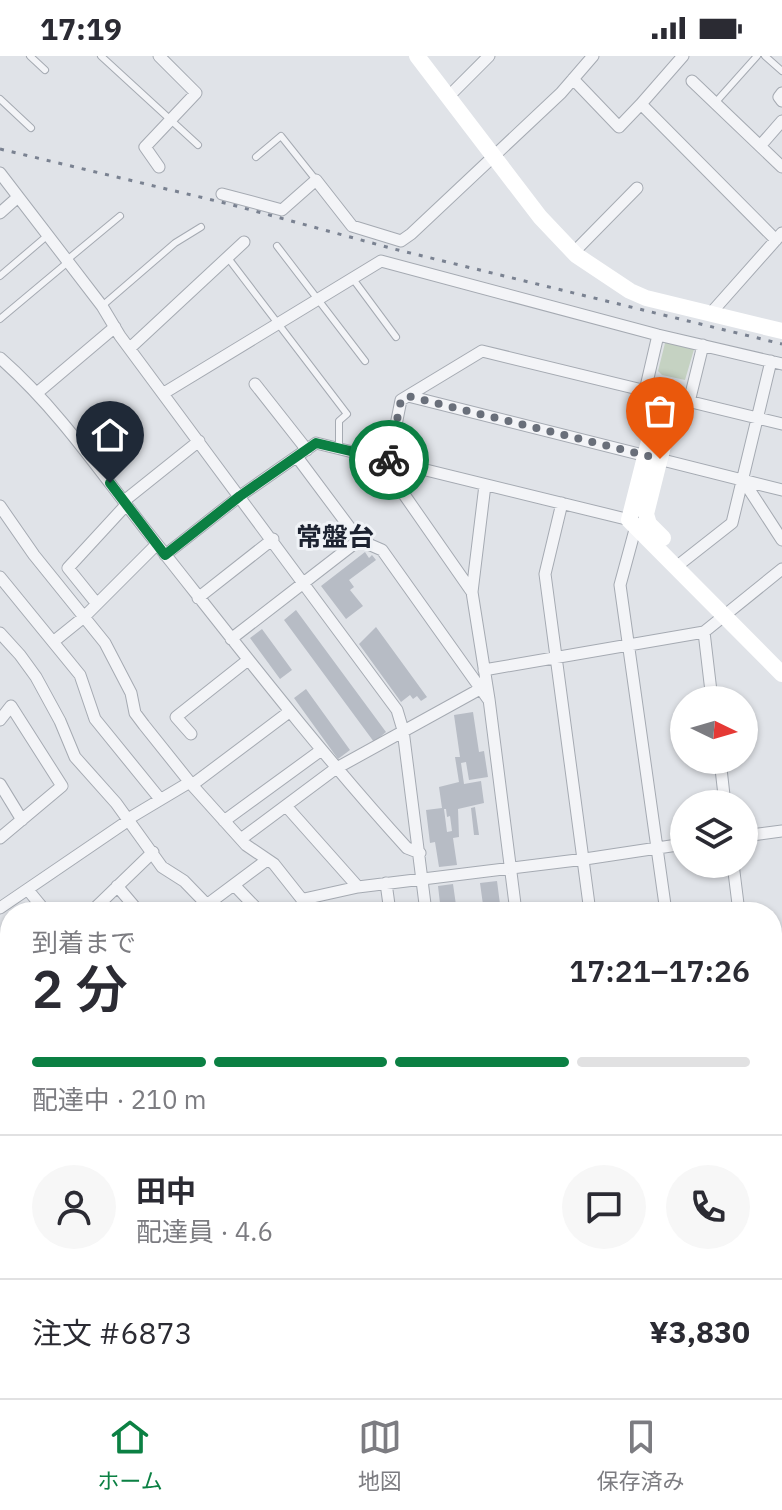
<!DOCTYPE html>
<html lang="ja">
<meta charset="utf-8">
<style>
:root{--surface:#fff;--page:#f7f7f7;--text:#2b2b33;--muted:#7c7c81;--line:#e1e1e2;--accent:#0b8043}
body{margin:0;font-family:"IBM Plex Sans","Noto Sans JP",sans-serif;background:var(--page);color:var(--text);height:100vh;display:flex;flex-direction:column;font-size:30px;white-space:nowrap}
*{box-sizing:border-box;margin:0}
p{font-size:26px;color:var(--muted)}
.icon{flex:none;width:44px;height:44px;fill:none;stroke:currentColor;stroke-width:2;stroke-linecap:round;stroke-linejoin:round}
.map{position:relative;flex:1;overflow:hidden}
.side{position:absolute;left:0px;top:846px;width:782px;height:496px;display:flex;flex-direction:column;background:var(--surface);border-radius:32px 32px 0 0;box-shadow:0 2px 6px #0004}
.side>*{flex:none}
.needle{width:52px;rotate:95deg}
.buttons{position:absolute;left:670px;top:630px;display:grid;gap:16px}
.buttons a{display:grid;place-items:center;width:88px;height:88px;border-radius:50%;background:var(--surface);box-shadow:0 2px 6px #0004;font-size:40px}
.pin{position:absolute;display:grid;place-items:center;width:68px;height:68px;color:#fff;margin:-82px -34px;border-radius:50% 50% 50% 0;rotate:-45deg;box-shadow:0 0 8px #0007}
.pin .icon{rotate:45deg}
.courier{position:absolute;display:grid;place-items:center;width:80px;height:80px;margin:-40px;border:6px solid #0b8043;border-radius:50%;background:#fff;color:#222;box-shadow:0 2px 10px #0007}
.summary em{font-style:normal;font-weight:600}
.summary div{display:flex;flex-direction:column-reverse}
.summary{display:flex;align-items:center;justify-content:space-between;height:136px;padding:0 32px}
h1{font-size:52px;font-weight:600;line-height:60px}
.bar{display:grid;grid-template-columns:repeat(4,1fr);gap:12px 8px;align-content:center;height:96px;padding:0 32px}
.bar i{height:10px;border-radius:6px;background:var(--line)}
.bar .current{background:var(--accent)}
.bar p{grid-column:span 4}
.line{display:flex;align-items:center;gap:20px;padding:0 32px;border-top:2px solid var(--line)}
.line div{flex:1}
.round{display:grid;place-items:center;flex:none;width:84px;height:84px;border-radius:42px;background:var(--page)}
.status{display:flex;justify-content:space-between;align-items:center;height:56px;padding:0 40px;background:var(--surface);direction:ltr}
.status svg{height:22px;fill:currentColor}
.tab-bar{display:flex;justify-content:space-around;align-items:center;height:112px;border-top:2px solid var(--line);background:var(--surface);font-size:22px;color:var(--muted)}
.tab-bar a{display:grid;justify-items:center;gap:4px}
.tab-bar .current{color:var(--accent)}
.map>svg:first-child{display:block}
.green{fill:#c5d2c2}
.building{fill:#b7bcc5;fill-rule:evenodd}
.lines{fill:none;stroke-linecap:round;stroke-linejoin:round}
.lane-casing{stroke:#a5aab2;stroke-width:8}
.street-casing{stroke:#a5aab2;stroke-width:13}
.lane{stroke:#f3f4f7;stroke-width:6}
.street{stroke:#f3f4f7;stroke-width:11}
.secondary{stroke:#fff;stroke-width:16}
.rail{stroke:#7a8291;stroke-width:3;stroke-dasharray:4 8;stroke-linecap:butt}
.done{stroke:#696f7a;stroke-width:8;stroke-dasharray:0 14.4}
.route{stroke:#0b8043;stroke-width:10}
.labels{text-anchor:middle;stroke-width:6;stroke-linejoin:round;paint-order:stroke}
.neighbourhood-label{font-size:26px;font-weight:bold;fill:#1c2230;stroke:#eff2f6}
</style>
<div class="status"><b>17:19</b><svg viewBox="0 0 49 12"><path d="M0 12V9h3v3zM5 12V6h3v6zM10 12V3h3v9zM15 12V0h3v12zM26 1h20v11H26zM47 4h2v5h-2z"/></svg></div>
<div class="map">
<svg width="782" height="1342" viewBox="0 0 782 1342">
<rect width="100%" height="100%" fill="#e0e3e8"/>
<path class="green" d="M666 283 695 290 685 324 662 319 658 315Z
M772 1325 782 1328V1342H179L182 1332H772Z"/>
<path class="building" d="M365 496 369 502 372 499 376 504 349 524 354 531 350 534 363 550 346 563 321 530Z
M296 554 386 676 374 686 284 564Z
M376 571 427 641 421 645 417 640 413 643 410 639 401 646 359 588Z
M262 573 292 614 280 623 250 582Z
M306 633 350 694 338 703 294 642Z
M473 656 479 696 484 695 488 721 469 724 466 706 461 707 464 728 481 725 484 747 458 753 459 781 453 782 457 809 439 811 435 786 430 787 426 754 442 752 439 731 459 726 455 701H460L454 659ZM444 753H446L447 761 450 760 452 775 447 776Z
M475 751 479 779H474L471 752Z
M497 825 501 856H484L480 827Z
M453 828 457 856H441L438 830Z"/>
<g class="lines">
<defs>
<path id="lane" d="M30 0 45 14
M101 0 198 89
M765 0 782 15
M0 43 31 72
M715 47 757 0
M256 101 281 80 316 124
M277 190 365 305
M228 202 347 358 339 365V393
M67 204 120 160
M0 220 48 179
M353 223 396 281
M102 250 175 187 201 171
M0 263 68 206"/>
<path id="street" d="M159 0 196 37 145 91 159 111
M683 0 641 48 776 184
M573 23 619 71 641 48
M692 25 782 111
M782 37 779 41 782 45
M448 41 489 0
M760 90 782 65
M0 117 102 250 120 280 397 654 403 674 426 856
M222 138 282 154 316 124 352 170 401 185 411 178 561 37 593 0
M0 157 18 141
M573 197 637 132
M711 257 782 177
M130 292 244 186
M0 302C57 352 99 414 145 473 231 581 314 690 407 792L420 797
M255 328 307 394
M645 335 658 279
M37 337 115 271
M164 337 381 205 658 279 782 308
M408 340 782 434
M689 346 703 289
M297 401 359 484 382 494 488 643
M743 424 782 484
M485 429 472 536 489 643 516 856
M124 445 199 385
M562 447 545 518 590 856
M0 450 34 499 105 587 131 637 135 657 144 669 192 729 246 789 274 808 312 856
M636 470 620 529 666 856
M165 499 240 440 316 387 634 465
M676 511 732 467 771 305
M0 521 80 619 95 663 160 743
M472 536 387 414 401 344 482 295 782 368
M198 542 273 483
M97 548 68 512 126 449
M704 576 712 644
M0 577 20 599 36 621 60 665 75 701 116 747 162 811 184 825 214 856
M231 583 359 484
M53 586 84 561 157 488
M484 614 704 576 782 513
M0 664 11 650 62 730 0 782
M191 678 176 661 248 604
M720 704 725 748
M0 728 22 764
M192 729 289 656
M286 750 358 831
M128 763 190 726
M224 765 320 695
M744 780 782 775
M241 783 335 713 480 633
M733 808 739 856
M386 827 390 856
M234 829 260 856
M117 830 139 856
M28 834 46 856
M304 843 358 831 585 803 684 788
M208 848 267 804
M0 852 129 764
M91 856 153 796
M0 884 10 904
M772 919 782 908
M0 963 10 951
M772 1003 782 1012
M0 1114 10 1119
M772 1121 782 1142
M772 1161 782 1156
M0 1166 10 1172
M0 1223 10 1229
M5 1342 10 1327
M37 1342 40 1332
M124 1342 129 1332"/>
</defs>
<use href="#lane" class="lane-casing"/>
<use href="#street" class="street-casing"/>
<use href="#lane" class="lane"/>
<use href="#street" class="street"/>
<path class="secondary" d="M417 0 540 161 576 199 630 235 646 242 782 275
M661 338 629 464 782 618
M663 482 649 468 646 458 675 342
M772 1304 782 1310"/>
<path class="rail" d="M0 93 229 148 394 193 782 288"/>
</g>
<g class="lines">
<path class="done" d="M389 404 401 344 408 340 660 403"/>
<path class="route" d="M110 427 165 499 240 440 316 387 389 404"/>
</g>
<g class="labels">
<g class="neighbourhood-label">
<text x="335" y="490">常盤台</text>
</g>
</g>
</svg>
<div class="buttons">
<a><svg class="needle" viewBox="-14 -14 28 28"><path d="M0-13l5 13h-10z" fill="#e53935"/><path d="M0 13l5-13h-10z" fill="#7c7c81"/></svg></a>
<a><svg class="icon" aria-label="layers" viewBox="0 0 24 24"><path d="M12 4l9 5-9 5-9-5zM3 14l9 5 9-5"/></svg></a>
</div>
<div class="pin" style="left:660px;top:403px;background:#ea580c"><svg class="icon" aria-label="bag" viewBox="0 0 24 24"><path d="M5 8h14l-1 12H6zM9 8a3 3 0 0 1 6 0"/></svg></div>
<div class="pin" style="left:110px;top:427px;background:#1f2937"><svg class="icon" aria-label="home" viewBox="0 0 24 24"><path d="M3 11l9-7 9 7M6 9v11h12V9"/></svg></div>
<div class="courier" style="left:389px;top:404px"><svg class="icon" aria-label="bike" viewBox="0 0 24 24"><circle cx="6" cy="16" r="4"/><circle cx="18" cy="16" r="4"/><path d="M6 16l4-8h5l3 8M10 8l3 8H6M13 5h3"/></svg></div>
<section class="side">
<div class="summary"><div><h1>2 分</h1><p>到着まで</p></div><em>17:21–17:26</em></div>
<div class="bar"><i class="current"></i><i class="current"></i><i class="current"></i><i></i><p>配達中 · 210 m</p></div>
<div class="line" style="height:144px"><a class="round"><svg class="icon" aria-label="person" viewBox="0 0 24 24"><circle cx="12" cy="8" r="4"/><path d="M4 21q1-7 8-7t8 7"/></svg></a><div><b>田中</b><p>配達員 · 4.6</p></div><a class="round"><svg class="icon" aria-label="chat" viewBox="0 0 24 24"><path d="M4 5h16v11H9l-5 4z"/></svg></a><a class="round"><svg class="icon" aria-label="phone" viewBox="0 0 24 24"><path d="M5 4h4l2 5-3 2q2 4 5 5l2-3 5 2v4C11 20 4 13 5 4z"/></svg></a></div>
<div class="line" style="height:104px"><div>注文 #6873</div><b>¥3,830</b></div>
</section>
</div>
<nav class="tab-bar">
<a class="current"><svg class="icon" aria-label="home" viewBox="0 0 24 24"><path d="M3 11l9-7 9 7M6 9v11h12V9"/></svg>ホーム</a>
<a><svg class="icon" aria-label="map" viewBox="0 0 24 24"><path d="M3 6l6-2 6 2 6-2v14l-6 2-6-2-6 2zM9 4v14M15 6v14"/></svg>地図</a>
<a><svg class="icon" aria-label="saved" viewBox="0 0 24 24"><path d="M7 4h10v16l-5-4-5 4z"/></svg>保存済み</a>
</nav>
